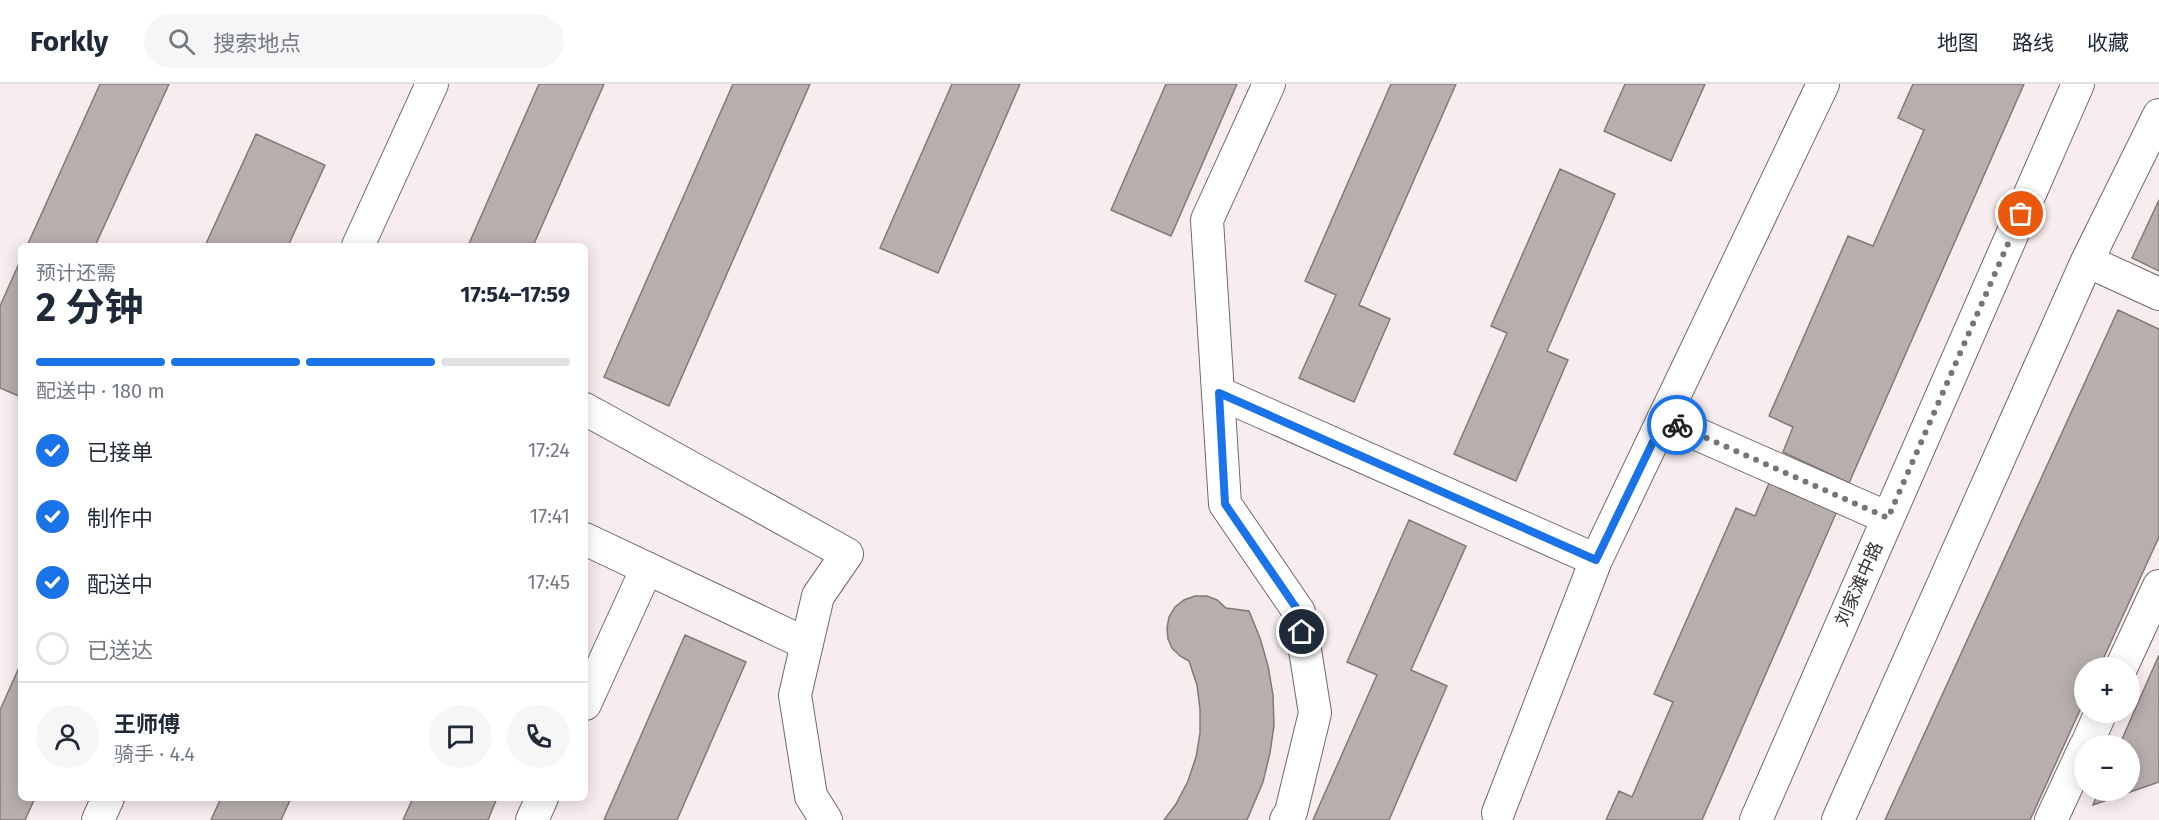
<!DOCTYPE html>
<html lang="zh">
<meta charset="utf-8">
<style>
:root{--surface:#fff;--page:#f6f6f7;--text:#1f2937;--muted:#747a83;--line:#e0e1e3;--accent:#1a73e8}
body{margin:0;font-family:"Fira Sans","Noto Sans SC",sans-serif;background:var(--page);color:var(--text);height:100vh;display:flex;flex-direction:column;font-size:22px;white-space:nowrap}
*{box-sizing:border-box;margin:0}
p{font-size:20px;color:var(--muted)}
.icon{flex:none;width:33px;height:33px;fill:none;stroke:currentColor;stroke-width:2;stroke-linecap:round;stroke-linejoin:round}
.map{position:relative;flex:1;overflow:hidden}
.sheet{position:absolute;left:18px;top:159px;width:570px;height:558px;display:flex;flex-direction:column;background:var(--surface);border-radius:9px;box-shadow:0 3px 15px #0003}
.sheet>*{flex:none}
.controls{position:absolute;left:2074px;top:573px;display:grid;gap:12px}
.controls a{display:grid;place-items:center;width:66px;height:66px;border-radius:50%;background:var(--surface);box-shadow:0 3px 15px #0003;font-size:30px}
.pin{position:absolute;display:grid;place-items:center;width:51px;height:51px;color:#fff;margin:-26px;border:3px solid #fff;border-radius:50%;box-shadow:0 2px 6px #0007}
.courier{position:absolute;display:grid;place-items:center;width:60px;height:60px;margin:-30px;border:4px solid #1a73e8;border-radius:50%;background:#fff;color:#222;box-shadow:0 2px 8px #0007}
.headline em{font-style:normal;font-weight:700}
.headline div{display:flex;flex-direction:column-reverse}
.headline{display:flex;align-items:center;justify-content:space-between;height:102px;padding:0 18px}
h1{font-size:39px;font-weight:700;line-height:45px}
.bar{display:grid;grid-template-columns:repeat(4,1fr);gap:9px 6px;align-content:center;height:72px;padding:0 18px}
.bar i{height:8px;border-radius:4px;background:var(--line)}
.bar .active{background:var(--accent)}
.bar p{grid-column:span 4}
.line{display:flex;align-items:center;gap:15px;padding:0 18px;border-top:2px solid var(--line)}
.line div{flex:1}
.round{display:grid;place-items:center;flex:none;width:63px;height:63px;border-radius:32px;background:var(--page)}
ol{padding:0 18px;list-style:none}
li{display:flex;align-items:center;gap:18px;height:66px}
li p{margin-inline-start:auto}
li .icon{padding:6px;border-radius:50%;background:var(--accent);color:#fff;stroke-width:4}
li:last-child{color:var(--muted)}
li i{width:33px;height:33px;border:3px solid var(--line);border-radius:50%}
header{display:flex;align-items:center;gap:36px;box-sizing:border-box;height:84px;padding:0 30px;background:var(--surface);border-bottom:2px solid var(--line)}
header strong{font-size:28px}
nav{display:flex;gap:33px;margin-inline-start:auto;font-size:21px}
.search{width:420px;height:54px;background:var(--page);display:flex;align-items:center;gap:15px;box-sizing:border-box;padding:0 21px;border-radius:33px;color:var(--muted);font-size:22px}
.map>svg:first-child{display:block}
.building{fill:#b8aeae;stroke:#827979;stroke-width:1.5}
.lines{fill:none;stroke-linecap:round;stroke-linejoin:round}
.minor-casing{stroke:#736969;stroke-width:34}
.minor{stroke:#fff;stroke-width:32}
.done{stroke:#7b7474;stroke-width:6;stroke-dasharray:0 10.8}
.route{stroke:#1a73e8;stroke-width:8}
.labels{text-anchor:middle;stroke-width:5;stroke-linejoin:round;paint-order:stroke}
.street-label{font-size:18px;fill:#373333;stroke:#fefefe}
</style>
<header>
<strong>Forkly</strong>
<div class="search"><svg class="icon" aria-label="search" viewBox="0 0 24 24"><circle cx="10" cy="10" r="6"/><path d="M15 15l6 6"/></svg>搜索地点</div>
<nav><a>地图</a><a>路线</a><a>收藏</a></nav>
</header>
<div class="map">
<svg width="2159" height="736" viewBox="0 0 2159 736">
<rect width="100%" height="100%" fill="#f8edee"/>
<path class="building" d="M100 0H169L95 162H27Z
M539 0H604L533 162H468Z
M733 0H810L669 322 604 293Z
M952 0H1020L938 189 880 164Z
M1166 0H1237L1171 152 1111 126Z
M1391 0H1456L1359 221 1390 235 1354 318 1299 294 1336 211 1305 197Z
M1625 0H1705L1671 77 1604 47Z
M1913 0H2024L1849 399 1783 368 1793 343 1769 332 1848 152 1873 162 1924 46 1898 34Z
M256 50 325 81 288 162H205Z
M1560 85 1615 110 1547 267 1568 276 1516 397 1454 370 1507 249 1491 242Z
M2159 116V187L2132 174Z
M21 175V313L0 304V222Z
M2118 226 2159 245V453L2099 584H2085V615L2030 736H1885Z
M1770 397 1837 427 1702 736H1606L1619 707 1632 713 1673 618 1654 610 1736 424 1755 432Z
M1409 436 1466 462 1411 586 1447 602 1389 736H1313L1377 591 1347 578Z
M1195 512H1207L1217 516 1226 524 1249 527 1260 554 1268 582 1273 611 1274 641 1270 669 1263 698 1247 736H1164L1176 720 1188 697 1196 673 1200 649V625L1197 601 1189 577 1180 572 1172 564 1168 555 1167 544 1169 533 1175 523 1184 516Z
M685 551 746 578 677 736H604Z
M2159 571V698L2093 721 2099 706H2130V662H2119Z
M21 579V714H35L25 736H0V626Z
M221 714H291L281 736H211Z
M413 714H497L488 736H403Z"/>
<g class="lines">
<defs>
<path id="minor" d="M1269 0 1207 136 1225 420 1299 528 1315 629 1291 728 1286 736
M358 162 432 0
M2087 177 2159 210
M1219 309 1596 476
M585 325 847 470 818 512 795 611 811 712 826 736
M1663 335 1888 434
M585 455 807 560
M2121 584 2159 502
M585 620 647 484
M2086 662 2101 628
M1498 729 1596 476 1823 0
M98 736 108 714
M532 736 542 714
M1756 736 2078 0
M1838 736 2087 177 2159 31
M2051 736 2085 663"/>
</defs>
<use href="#minor" class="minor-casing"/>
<use href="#minor" class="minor"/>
</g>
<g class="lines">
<path class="done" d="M1677 341 1888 434 2021 130"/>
<path class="route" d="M1302 548 1299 528 1225 420 1219 309 1596 476 1664 335 1677 341"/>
</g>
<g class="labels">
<g class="street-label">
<text transform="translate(1859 500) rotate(-66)" y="6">刘家滩中路</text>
</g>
</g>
</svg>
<div class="controls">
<a>+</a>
<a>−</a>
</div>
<div class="pin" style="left:2021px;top:130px;background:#ea580c"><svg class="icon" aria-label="bag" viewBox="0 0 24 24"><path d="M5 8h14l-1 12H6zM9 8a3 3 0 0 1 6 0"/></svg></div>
<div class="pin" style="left:1302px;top:548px;background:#1f2937"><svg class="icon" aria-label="home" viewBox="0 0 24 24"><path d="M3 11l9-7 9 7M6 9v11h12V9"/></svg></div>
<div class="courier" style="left:1677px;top:341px"><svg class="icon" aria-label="bike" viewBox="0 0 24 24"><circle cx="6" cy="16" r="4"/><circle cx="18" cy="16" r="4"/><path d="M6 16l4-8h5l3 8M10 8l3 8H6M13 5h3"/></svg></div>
<section class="sheet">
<div class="headline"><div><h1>2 分钟</h1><p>预计还需</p></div><em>17:54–17:59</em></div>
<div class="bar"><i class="active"></i><i class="active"></i><i class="active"></i><i></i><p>配送中 · 180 m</p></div>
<ol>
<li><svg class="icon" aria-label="check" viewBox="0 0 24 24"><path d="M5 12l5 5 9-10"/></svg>已接单<p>17:24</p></li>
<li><svg class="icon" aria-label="check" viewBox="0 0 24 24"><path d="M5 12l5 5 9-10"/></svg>制作中<p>17:41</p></li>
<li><svg class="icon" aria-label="check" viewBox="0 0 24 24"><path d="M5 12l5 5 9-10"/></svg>配送中<p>17:45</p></li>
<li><i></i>已送达</li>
</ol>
<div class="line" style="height:108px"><a class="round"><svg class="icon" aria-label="person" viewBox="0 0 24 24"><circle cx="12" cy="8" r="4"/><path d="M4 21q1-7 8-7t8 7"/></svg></a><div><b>王师傅</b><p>骑手 · 4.4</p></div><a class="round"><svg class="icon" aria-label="chat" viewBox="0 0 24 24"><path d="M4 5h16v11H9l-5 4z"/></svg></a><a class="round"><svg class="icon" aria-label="phone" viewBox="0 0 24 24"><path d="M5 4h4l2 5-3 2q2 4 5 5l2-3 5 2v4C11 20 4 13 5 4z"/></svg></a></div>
</section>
</div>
